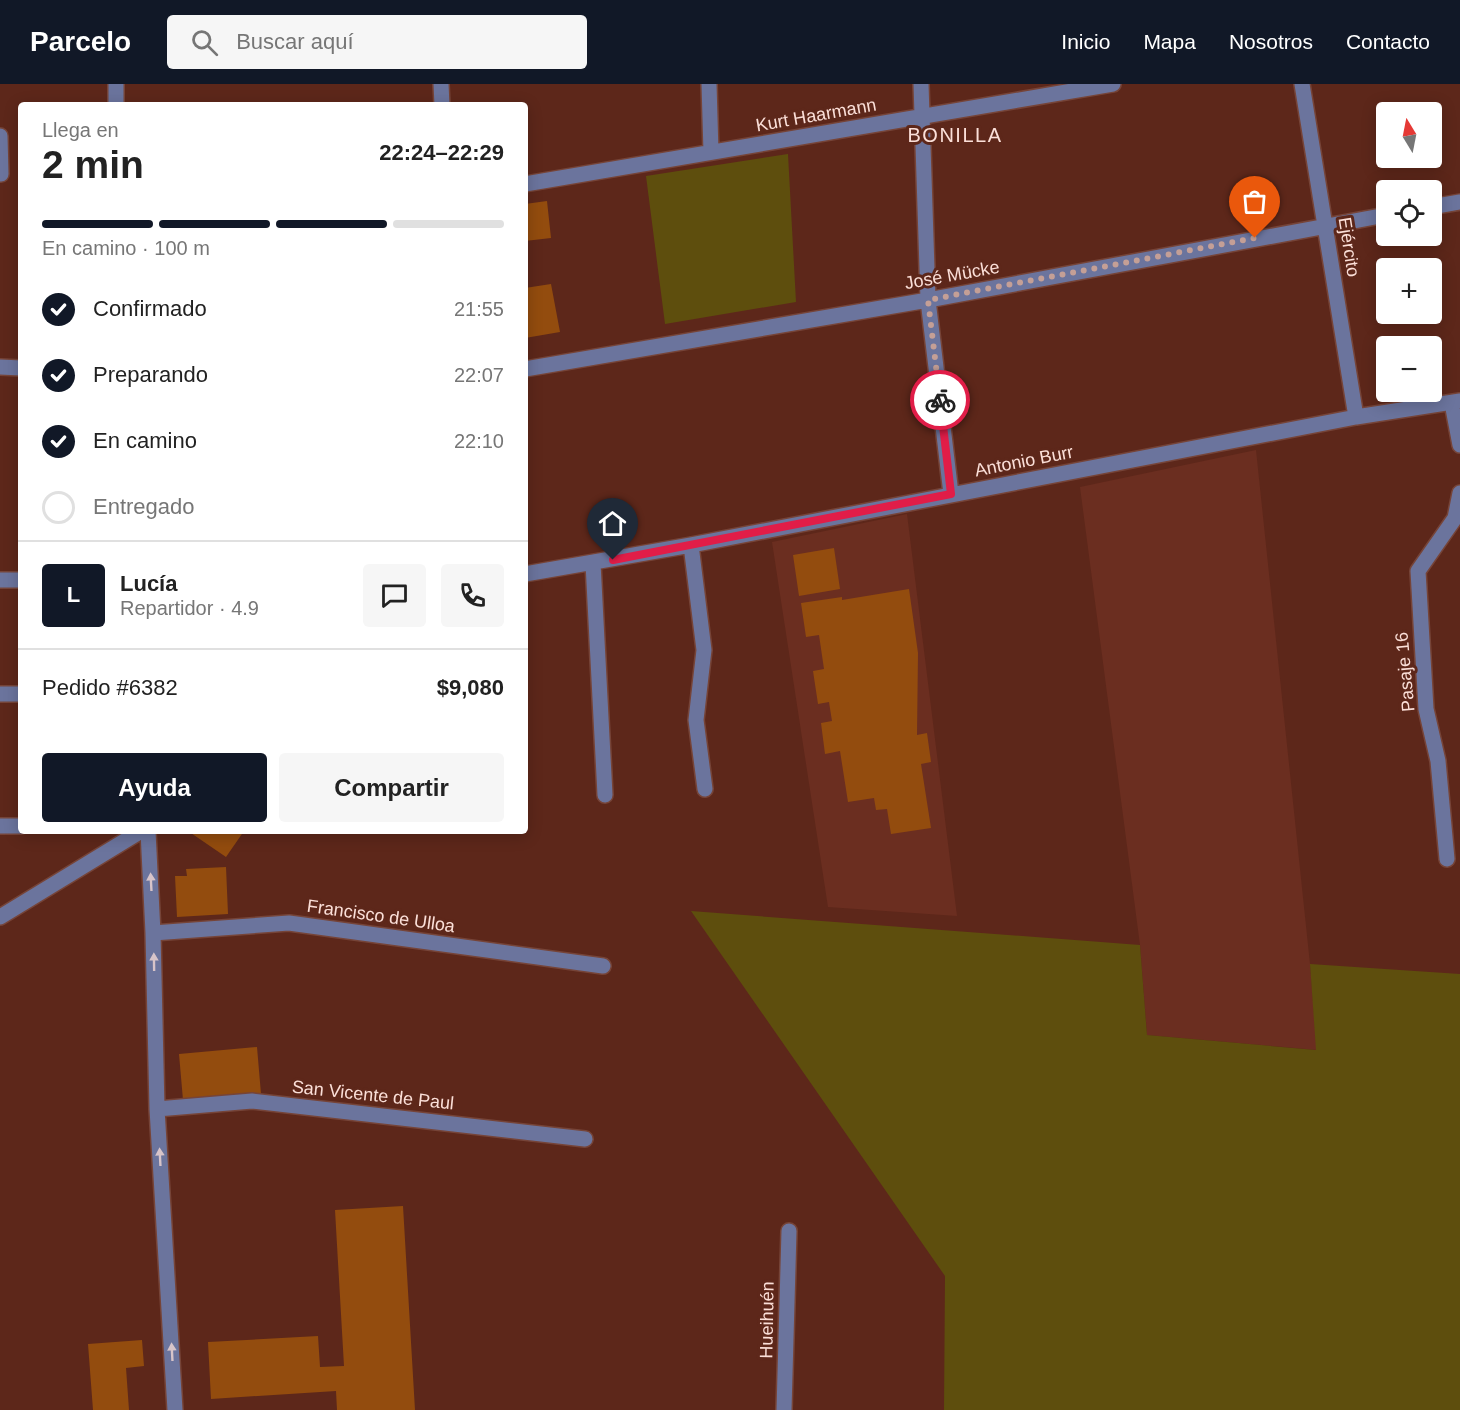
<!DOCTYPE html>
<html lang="es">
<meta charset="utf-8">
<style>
:root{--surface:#fff;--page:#f6f6f6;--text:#222;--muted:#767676;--line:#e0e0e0;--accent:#111827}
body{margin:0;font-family:Helvetica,sans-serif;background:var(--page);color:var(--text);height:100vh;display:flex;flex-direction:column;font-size:22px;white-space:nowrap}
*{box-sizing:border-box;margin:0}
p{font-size:20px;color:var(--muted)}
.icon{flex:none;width:33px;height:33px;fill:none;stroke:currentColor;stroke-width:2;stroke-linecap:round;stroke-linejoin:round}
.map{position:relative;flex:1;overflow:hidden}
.drawer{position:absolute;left:18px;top:18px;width:510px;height:732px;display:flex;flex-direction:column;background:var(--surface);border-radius:6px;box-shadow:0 3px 15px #0003}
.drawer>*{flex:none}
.needle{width:39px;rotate:350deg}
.tools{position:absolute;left:1376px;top:18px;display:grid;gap:12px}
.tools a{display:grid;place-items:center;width:66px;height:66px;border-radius:6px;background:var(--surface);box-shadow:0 3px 15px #0003;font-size:30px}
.pin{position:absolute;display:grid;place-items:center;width:51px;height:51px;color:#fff;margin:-62px -26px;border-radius:50% 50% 50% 0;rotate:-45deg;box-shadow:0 0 6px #0007}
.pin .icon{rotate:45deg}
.courier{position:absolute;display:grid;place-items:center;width:60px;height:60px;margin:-30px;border:4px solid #e11d48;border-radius:50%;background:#fff;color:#222;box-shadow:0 2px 8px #0007}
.headline em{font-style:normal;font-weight:600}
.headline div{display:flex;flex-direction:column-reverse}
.headline{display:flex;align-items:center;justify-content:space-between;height:102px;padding:0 24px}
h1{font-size:39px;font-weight:600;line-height:45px}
.bar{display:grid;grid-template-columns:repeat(4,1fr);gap:9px 6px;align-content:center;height:72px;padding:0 24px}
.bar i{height:8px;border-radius:4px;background:var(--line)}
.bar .active{background:var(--accent)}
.bar p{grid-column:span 4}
.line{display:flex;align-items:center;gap:15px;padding:0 24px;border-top:2px solid var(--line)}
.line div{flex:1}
.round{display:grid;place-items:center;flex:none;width:63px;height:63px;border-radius:6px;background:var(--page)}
ol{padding:0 24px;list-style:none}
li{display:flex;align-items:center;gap:18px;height:66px}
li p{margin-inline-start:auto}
li .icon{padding:6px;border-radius:50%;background:var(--accent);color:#fff;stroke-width:4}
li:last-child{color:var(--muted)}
li i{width:33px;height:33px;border:3px solid var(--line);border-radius:50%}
.cta{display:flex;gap:12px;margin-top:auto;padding:12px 24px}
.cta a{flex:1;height:69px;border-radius:6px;background:var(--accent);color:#fff;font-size:24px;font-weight:600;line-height:69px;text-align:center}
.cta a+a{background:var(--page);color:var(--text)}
header{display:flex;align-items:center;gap:36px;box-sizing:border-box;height:84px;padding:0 30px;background:var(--accent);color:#fff}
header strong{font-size:28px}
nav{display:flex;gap:33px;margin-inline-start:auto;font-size:21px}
.search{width:420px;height:54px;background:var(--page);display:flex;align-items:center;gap:15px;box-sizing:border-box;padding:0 21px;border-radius:6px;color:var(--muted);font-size:22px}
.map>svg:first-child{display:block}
.built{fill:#6b2e20}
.grass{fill:#5e4e0d}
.building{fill:#934c0e}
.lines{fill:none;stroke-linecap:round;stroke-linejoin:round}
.minor-casing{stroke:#764438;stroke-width:18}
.minor{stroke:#6b749d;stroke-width:15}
.oneway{fill:#d7c4c9}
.done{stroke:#c49f96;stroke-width:6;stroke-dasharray:0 10.8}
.route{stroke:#e11d48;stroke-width:8}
.labels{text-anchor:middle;stroke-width:6;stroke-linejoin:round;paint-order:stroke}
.street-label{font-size:18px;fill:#fbdfd8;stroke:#5d271a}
.neighbourhood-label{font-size:20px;letter-spacing:1.5px;fill:#fbdfd8;stroke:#5d271a}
</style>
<header>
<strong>Parcelo</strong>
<div class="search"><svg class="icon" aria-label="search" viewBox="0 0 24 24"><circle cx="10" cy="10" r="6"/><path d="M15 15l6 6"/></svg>Buscar aquí</div>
<nav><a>Inicio</a><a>Mapa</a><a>Nosotros</a><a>Contacto</a></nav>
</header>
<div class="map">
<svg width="1460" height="1326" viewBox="0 0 1460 1326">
<rect width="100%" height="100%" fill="#5d271a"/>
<path class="built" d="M1256 366 1310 880 1317 966 1147 951 1140 861 1080 403Z
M907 430 957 832 828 823 772 458Z"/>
<path class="grass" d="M788 70 796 218 665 240 646 92Z
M691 827 1140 861 1147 951 1316 966 1310 880 1460 890V1326H944L945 1192Z"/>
<path class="building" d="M547 117 551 154 525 157V120Z
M551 200 560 248 525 254V204Z
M834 464 840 505 799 512 793 471Z
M909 505 918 569 917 651 927 649 931 678 921 680 931 744 891 750 887 725 876 726 874 714 848 718 840 667 825 670 821 639 832 637 829 618 818 620 813 587 824 585 819 551 806 553 801 519 842 513V516Z
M188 747H244L226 773Z
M226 783 228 830 177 833 175 792H187L186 785Z
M257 963 261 1010 183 1016 179 970Z
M403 1122 415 1326H337L336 1307 211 1315 208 1258 318 1252 320 1283 344 1282 335 1126Z
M142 1256 144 1282 126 1284 129 1326H93L88 1260Z"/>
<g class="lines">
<defs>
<path id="minor" d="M116 0V21
M441 0 442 21
M709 0 711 68
M921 0 928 216 951 410
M1302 0 1356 333
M0 52 1 90
M525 100 1113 0
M1431 123 1460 118
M0 283 21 284
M525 285 928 216 1386 131
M1452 319 1460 361
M691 461 704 566 696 636 705 705
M593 479 605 711
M525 490 691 461 1356 333 1460 317
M0 496H21
M0 610H21
M0 742H21
M148 747 153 849 157 1025 175 1326
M1447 775 1438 677 1426 625 1418 487 1455 434 1460 409
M0 833 141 747
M153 849 289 839 603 882
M157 1025 252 1017 585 1055
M784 1326 789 1147"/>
</defs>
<use href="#minor" class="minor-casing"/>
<use href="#minor" class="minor"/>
</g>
<defs><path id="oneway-solid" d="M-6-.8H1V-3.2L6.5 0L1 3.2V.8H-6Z" transform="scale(1.5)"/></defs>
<g class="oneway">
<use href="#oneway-solid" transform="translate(151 798) rotate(-93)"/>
<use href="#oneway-solid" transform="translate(154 878) rotate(-91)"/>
<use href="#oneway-solid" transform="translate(160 1073) rotate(-93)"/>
<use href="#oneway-solid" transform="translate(172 1268) rotate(-93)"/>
</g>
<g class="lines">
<path class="done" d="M940 316 928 216 1255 154"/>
<path class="route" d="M613 476 951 410 940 316"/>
</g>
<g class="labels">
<g class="street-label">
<text transform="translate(816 31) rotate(-10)" y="6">Kurt Haarmann</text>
<text transform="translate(1349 163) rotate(81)" y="6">Ejército</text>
<text transform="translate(952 191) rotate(-10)" y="6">José Mücke</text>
<text transform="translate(1024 377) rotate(-11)" y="6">Antonio Burr</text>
<text transform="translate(1405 588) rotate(-95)" y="6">Pasaje 16</text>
<text transform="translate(381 832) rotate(8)" y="6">Francisco de Ulloa</text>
<text transform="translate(373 1011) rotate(6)" y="6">San Vicente de Paul</text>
<text transform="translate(767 1236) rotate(-89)" y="6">Hueihuén</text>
</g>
<g class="neighbourhood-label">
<text x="955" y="58">BONILLA</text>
</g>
</g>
</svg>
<div class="tools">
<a><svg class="needle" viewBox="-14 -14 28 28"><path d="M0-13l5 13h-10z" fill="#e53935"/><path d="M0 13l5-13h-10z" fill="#767676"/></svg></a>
<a><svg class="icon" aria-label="locate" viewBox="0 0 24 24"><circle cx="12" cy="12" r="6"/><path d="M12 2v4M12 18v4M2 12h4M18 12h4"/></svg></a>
<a>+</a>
<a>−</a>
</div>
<div class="pin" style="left:1255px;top:154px;background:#ea580c"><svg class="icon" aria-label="bag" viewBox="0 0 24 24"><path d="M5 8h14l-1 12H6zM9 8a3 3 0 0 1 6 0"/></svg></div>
<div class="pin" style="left:613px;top:476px;background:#1f2937"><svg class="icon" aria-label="home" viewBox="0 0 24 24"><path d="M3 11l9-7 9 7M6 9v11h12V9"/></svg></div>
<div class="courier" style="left:940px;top:316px"><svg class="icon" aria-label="bike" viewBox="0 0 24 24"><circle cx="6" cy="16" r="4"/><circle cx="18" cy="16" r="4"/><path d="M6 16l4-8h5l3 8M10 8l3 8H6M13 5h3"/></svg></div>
<section class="drawer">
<div class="headline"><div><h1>2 min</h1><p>Llega en</p></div><em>22:24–22:29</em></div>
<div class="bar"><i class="active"></i><i class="active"></i><i class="active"></i><i></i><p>En camino · 100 m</p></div>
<ol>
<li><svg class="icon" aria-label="check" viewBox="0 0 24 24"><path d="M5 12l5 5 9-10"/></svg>Confirmado<p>21:55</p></li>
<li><svg class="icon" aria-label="check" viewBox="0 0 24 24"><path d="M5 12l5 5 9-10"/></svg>Preparando<p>22:07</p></li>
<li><svg class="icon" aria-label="check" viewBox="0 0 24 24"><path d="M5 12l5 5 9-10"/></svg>En camino<p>22:10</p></li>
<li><i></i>Entregado</li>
</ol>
<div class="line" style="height:108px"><b class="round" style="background:var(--accent);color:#fff">L</b><div><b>Lucía</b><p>Repartidor · 4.9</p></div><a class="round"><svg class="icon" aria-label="chat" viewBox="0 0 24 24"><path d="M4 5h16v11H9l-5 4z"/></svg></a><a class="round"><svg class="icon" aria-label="phone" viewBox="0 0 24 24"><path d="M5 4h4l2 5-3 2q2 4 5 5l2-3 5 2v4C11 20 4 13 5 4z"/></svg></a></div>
<div class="line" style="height:78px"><div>Pedido #6382</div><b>$9,080</b></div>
<div class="cta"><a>Ayuda</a><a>Compartir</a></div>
</section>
</div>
